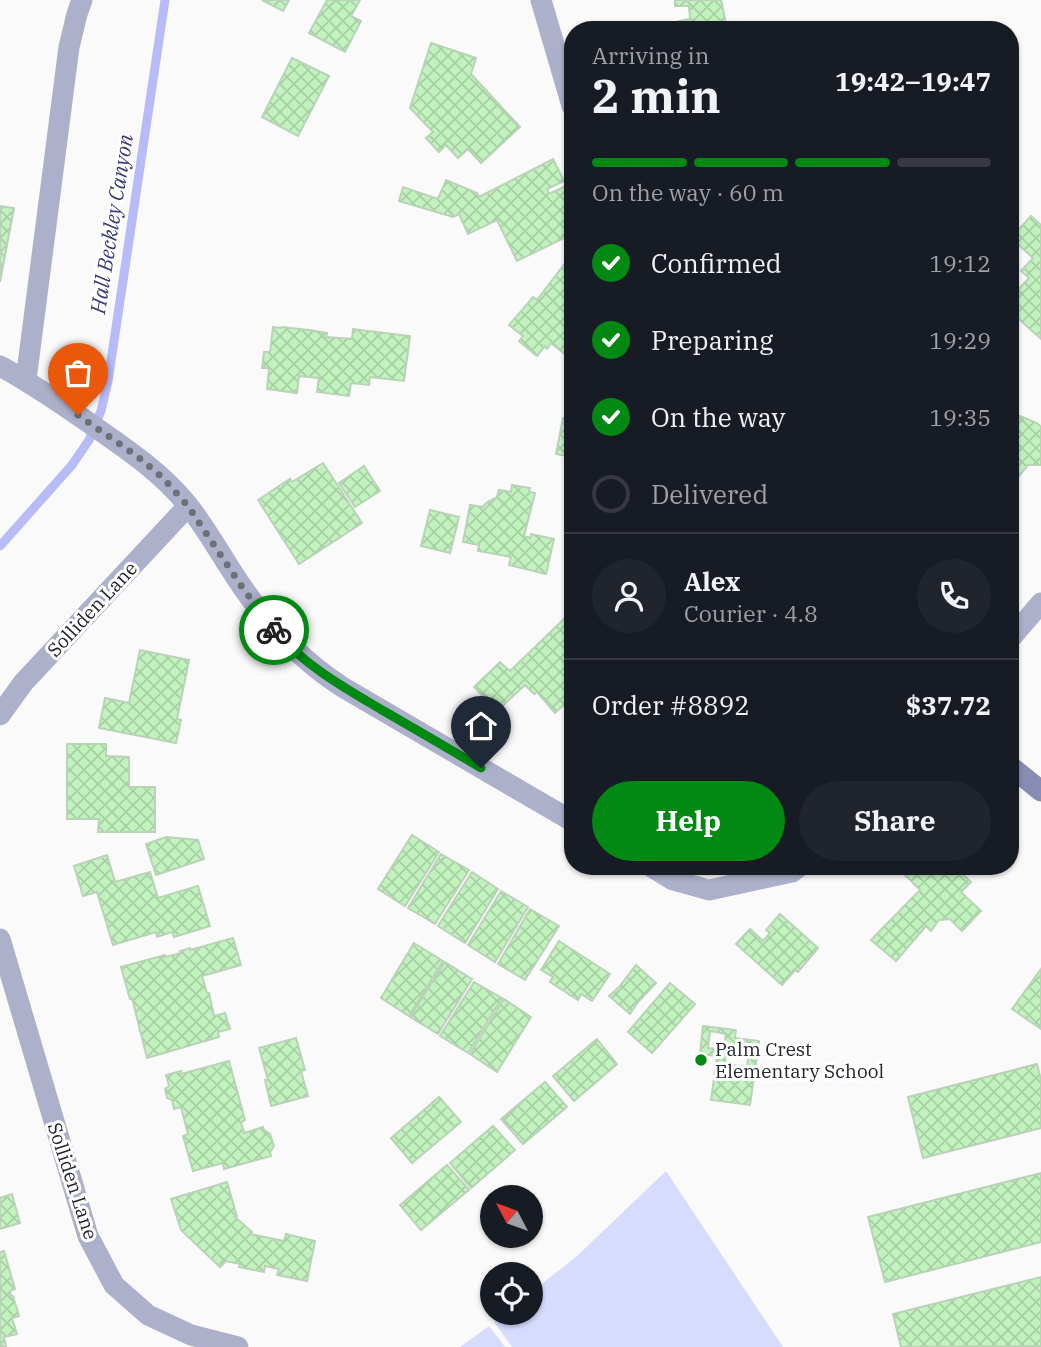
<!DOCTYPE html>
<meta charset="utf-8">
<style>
:root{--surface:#171b24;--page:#20242c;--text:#f1f3f6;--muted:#9ea1a6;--line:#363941;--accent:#028914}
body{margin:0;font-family:"IBM Plex Serif",serif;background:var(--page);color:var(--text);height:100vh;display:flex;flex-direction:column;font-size:26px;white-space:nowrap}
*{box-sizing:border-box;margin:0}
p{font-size:23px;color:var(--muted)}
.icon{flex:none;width:38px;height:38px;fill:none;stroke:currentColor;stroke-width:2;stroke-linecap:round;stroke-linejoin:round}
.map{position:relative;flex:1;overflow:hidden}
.panel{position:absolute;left:564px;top:21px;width:455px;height:854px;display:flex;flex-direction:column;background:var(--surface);border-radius:28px;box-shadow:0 2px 5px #0004}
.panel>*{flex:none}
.needle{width:46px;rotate:311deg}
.tools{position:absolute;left:480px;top:1185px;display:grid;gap:14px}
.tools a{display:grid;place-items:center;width:63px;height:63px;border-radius:50%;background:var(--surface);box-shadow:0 2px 5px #0004;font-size:35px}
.pin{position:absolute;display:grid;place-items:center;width:60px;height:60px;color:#fff;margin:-72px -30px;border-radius:50% 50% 50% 0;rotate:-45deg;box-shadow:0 0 7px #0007}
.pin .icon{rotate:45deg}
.courier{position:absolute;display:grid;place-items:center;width:70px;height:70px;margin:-35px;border:5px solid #028914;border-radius:50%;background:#fff;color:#222;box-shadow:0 2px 9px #0007}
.headline em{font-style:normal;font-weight:700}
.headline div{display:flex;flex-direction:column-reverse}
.headline{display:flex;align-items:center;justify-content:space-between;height:119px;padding:0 28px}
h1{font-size:46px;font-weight:700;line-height:52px}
.bar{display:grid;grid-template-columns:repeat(4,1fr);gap:10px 7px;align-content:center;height:84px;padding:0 28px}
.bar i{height:9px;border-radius:5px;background:var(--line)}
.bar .selected{background:var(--accent)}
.bar p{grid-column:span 4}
.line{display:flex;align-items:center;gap:18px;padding:0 28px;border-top:2px solid var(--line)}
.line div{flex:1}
.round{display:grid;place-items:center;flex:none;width:74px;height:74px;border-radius:37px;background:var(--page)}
ol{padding:0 28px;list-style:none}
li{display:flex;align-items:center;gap:21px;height:77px}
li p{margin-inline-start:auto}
li .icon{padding:7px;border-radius:50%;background:var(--accent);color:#fff;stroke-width:4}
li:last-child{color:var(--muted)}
li i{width:38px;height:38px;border:4px solid var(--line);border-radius:50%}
.action{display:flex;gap:14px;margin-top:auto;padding:14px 28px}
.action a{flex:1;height:80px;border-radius:42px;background:var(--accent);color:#fff;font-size:28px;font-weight:700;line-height:80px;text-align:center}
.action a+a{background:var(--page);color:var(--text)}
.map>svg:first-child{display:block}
.grass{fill:#d7dbfd}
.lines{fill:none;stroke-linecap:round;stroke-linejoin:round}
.stream{stroke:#b7bcf8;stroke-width:9}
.building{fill:url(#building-cross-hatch);stroke:#b9d2b8;stroke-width:2;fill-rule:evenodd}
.street{stroke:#adb0ca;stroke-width:21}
.secondary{stroke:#888bb2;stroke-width:21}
.done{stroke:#6e7077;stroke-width:7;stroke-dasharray:0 12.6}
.route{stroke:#028914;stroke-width:9}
.poi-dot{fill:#028914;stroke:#fff;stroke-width:2.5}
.labels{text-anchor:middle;stroke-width:6;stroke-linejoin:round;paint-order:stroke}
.street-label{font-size:19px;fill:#232530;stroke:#fff}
.poi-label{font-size:19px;fill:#232530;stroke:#fff;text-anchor:start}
.water-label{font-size:21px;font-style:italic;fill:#3a387e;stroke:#fff}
</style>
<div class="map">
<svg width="1041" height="1347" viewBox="0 0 1041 1347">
<defs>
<pattern id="building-cross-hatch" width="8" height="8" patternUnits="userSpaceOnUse" patternTransform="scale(1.75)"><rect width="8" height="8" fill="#c2f3bf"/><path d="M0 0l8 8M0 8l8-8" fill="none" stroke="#a6d0a4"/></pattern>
</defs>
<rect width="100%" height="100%" fill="#fafafa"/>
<path class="grass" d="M666 1171 783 1347H512L494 1322 506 1313 530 1312V1293L576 1257Z
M489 1326 505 1347H460Z"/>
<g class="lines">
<path class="stream" d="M0 546 72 465 89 440 101 411 108 381 165 0"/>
</g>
<path class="building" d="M262 0H289L283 11Z
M327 0H360L351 16 361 21 345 52 309 33Z
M675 0H721L727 28H725V30H668L666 24 690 19 689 6H675Z
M431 43 476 58 471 74 520 127 481 163 468 149 458 158 446 145 439 152 426 138 433 132 410 108Z
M292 58 329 76 298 136 262 117Z
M553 159 564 181 547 189 549 194 572 183V219L564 223 570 235 517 261 497 220 468 234 459 214 453 217 399 201 403 187 438 199 446 180 477 193 479 197Z
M0 206 14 208 0 282Z
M1031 216 1041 225V339L1010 311V298L1029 278 1021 271 1033 258 1011 238Z
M572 254V360L551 343 547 349 545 346 537 356 519 341 523 336 509 325 533 297 537 300Z
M273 327 281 328 282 327 309 330 327 333 326 337 352 339 353 329 410 336 404 381 370 377 369 385 351 383 349 396 317 392 319 378 299 376 297 393 267 389 269 368H262L264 352H270Z
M1020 416 1037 423 1041 427V465H1028L1010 487V419Z
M563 418 572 420V457L556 454Z
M323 463 362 523 299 564 258 500 290 479 292 482Z
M364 466 380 491 355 507 339 483Z
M512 485 530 488 529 492 535 493 524 536 530 538 531 534 554 539 546 574 509 565 511 557 478 551 479 545 463 542 470 505 483 507 486 503 497 497 499 490 511 492Z
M430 510 459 517 450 553 421 546Z
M572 613V697L555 713 537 692 534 694 525 685 497 711 474 687 500 662 510 671 564 619 565 620Z
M140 650 189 660 177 719 181 720 176 743 99 728 105 698 129 703Z
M67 744H106V756L129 757V787H155V832H98L99 819H67Z
M412 835 439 852 405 906 378 889Z
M166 837 198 840 204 859 156 875 146 844Z
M441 854 469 870 435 924 408 908Z
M107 855 115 882 150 872 158 898 198 886 210 926 174 937 172 932 157 937 156 932 113 945 97 892 83 896 74 866Z
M909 866H954L971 882 961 892 981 911 962 931 950 919 939 920 931 931 926 926 896 961 871 940 920 890 903 873Z
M472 872 498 889 465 943 438 926Z
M501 891 528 907 495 962 468 945Z
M530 909 559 926 525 980 498 964Z
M780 914 818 948 798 972 795 970 782 985 736 944 750 929 763 941 770 933 766 930Z
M233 938 241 965 202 976 207 993H209L214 1016 225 1013 230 1029 218 1032 219 1037 147 1058 132 998 130 999 121 967 165 955V957L181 953 180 951 190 948V950Z
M559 941 610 974 592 1001 581 994 578 1000 550 982 553 977 541 970Z
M414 943 443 961 409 1016 381 998Z
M445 962 472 979 438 1034 410 1017Z
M636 965 656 983 638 1002 630 1014 609 996 619 987Z
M1041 969V1029L1012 1009Z
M474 982 502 998 468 1053 440 1036Z
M670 983 695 1004 652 1053 628 1032Z
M504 999 531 1017 497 1072 470 1054Z
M703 1026 736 1030 735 1038 759 1041 750 1105 711 1100 717 1056 700 1054ZM710 1031 726 1034 724 1047 749 1050 747 1067 725 1064 726 1050 708 1048Z
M296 1038 305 1070 301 1071 308 1096 271 1106 265 1080H268L259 1048Z
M597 1039 617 1064 574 1101 553 1076Z
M229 1061 245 1120 241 1122 244 1133 263 1127 264 1130 270 1134 274 1146 270 1152 271 1156 224 1169 223 1163 193 1171 183 1136 188 1134 181 1107 174 1109 172 1100 167 1098 165 1089 169 1086 166 1075 181 1071V1074Z
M1037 1064 1041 1080V1128L923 1158 908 1097Z
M545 1082 567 1107 523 1144 501 1119Z
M439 1097 461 1122 412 1163 391 1138Z
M493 1126 515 1150 471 1188 450 1163Z
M447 1165 469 1190 421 1230 400 1205Z
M1041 1173V1242L885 1282 868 1217Z
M227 1182 237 1217H235L252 1232 250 1234 284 1241 286 1234 315 1241 307 1281 277 1275 279 1269 265 1266 264 1272 239 1267 240 1264 226 1261 220 1267 181 1230 171 1199Z
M12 1194 20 1223 0 1229V1198Z
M4 1251 15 1289 10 1291 11 1296H13L19 1316 12 1318 17 1334 4 1337 6 1347H0V1252Z
M1041 1277V1346L901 1347 893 1314Z"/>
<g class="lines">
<path class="street" d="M541 0 572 106
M0 366C30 382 57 401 85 420 122 446 158 469 187 504 208 530 224 561 243 588 271 629 302 661 344 688L572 821
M26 380 69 47 77 14 82 0
M1010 639 1041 603
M0 715 23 683 188 506
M650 866 673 880 709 890 792 872 800 866
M0 939 88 1236 114 1285 148 1315 191 1335 238 1347"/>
<path class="secondary" d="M1010 766 1041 791"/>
</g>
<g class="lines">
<path class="done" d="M78 415 137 456 163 478 188 506 242 587 274 630"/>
<path class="route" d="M274 630C304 665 343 687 382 710 415 729 448 748 481 768"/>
</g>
<circle class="poi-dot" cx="701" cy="1060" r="7"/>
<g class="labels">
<g class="street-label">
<text transform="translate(92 609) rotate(-47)" y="7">Solliden Lane</text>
<text transform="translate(73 1181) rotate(72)" y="7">Solliden Lane</text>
</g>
<g class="poi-label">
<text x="715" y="1056">Palm Crest<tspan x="715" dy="22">Elementary School</tspan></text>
</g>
<g class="water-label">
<text transform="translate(112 224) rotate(-81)" y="7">Hall Beckley Canyon</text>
</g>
</g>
</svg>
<div class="tools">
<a><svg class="needle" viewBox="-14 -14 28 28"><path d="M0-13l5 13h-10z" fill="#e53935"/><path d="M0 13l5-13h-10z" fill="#9ea1a6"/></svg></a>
<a><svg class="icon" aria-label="locate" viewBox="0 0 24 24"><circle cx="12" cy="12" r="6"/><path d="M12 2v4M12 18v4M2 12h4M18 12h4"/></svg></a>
</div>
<div class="pin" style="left:78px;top:415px;background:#ea580c"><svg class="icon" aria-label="bag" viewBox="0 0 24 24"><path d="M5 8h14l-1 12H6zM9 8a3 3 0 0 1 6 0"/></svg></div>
<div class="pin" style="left:481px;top:768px;background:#1f2937"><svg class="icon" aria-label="home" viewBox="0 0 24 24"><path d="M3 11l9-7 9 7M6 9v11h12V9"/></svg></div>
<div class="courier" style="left:274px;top:630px"><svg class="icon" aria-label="bike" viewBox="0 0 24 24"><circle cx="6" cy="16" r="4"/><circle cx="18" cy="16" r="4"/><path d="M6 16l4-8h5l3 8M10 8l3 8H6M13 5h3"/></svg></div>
<section class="panel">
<div class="headline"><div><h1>2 min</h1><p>Arriving in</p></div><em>19:42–19:47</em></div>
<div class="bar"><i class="selected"></i><i class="selected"></i><i class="selected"></i><i></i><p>On the way · 60 m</p></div>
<ol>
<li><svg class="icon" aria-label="check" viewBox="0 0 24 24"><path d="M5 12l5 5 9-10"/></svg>Confirmed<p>19:12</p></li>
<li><svg class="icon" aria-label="check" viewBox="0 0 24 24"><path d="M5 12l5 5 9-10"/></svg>Preparing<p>19:29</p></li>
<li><svg class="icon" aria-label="check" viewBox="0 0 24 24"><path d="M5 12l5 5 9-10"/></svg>On the way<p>19:35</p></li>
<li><i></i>Delivered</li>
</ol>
<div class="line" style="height:126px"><a class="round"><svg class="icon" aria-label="person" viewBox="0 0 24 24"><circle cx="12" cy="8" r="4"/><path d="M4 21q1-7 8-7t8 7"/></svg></a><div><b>Alex</b><p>Courier · 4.8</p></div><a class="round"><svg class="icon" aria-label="phone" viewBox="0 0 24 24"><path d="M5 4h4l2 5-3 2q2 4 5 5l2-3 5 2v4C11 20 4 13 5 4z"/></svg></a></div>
<div class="line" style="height:91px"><div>Order #8892</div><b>$37.72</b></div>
<div class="action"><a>Help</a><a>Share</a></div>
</section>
</div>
